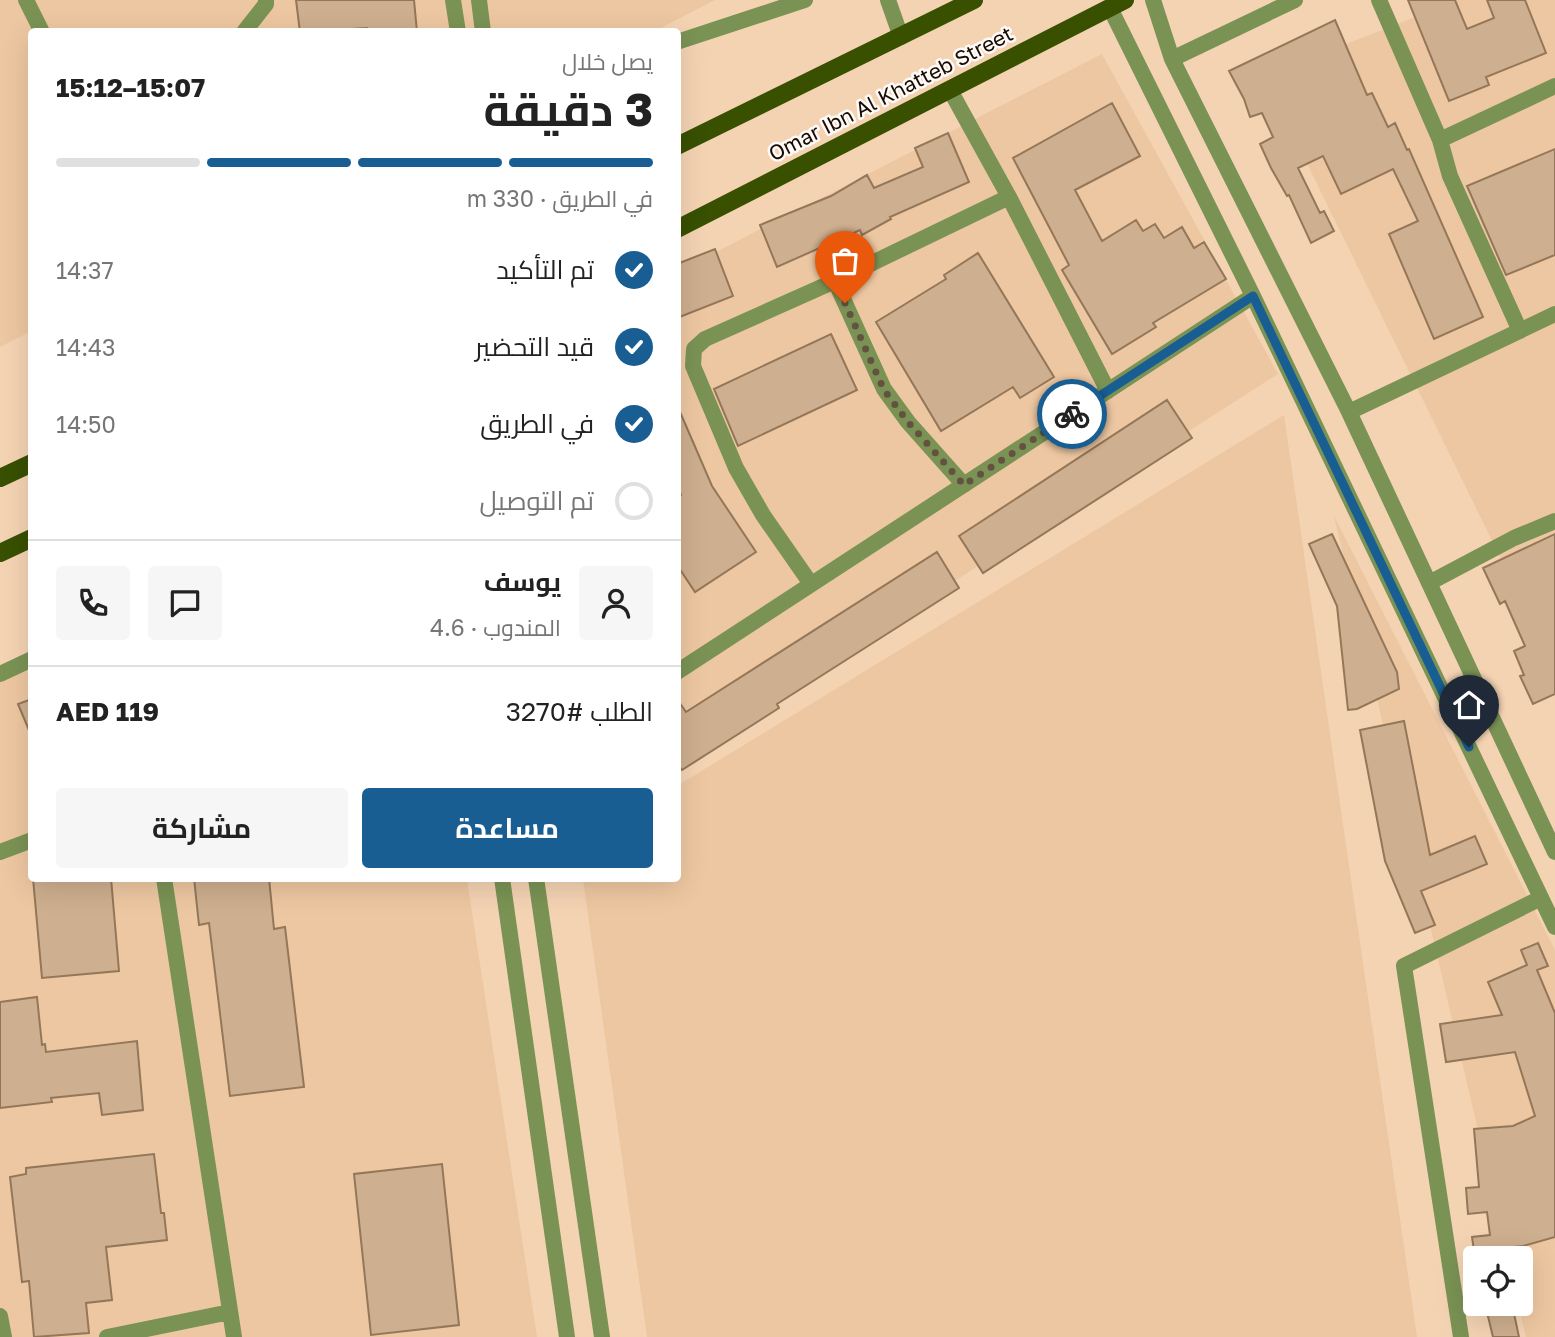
<!DOCTYPE html>
<html lang="ar">
<meta charset="utf-8">
<style>
:root{--surface:#fff;--page:#f6f6f6;--text:#222;--muted:#767676;--line:#e0e0e0;--accent:#195e93}
body{margin:0;font-family:"Golos Text",Cairo,sans-serif;background:var(--page);color:var(--text);direction:rtl;height:100vh;display:flex;flex-direction:column;font-size:26px;white-space:nowrap}
*{box-sizing:border-box;margin:0}
p{font-size:23px;color:var(--muted)}
.icon{flex:none;width:38px;height:38px;fill:none;stroke:currentColor;stroke-width:2;stroke-linecap:round;stroke-linejoin:round}
.map{position:relative;flex:1;overflow:hidden;direction:ltr}
.details{position:absolute;left:28px;top:28px;width:653px;height:854px;display:flex;flex-direction:column;background:var(--surface);border-radius:7px;box-shadow:0 7px 28px #0002;direction:rtl}
.details>*{flex:none}
.buttons{position:absolute;left:1463px;top:1246px;display:grid;gap:14px}
.buttons a{display:grid;place-items:center;width:70px;height:70px;border-radius:7px;background:var(--surface);box-shadow:0 7px 28px #0002;font-size:35px}
.pin{position:absolute;display:grid;place-items:center;width:60px;height:60px;color:#fff;margin:-72px -30px;border-radius:50% 50% 50% 0;rotate:-45deg;box-shadow:0 0 7px #0007}
.pin .icon{rotate:45deg}
.courier{position:absolute;display:grid;place-items:center;width:70px;height:70px;margin:-35px;border:5px solid #195e93;border-radius:50%;background:#fff;color:#222;box-shadow:0 2px 9px #0007}
.overview em{font-style:normal;font-weight:700}
.overview div{display:flex;flex-direction:column-reverse}
.overview{display:flex;align-items:center;justify-content:space-between;height:119px;padding:0 28px}
h1{font-size:46px;font-weight:700;line-height:52px}
.bar{display:grid;grid-template-columns:repeat(4,1fr);gap:10px 7px;align-content:center;height:84px;padding:0 28px}
.bar i{height:9px;border-radius:5px;background:var(--line)}
.bar .selected{background:var(--accent)}
.bar p{grid-column:span 4}
.line{display:flex;align-items:center;gap:18px;padding:0 28px;border-top:2px solid var(--line)}
.line div{flex:1}
.round{display:grid;place-items:center;flex:none;width:74px;height:74px;border-radius:7px;background:var(--page)}
ol{padding:0 28px;list-style:none}
li{display:flex;align-items:center;gap:21px;height:77px}
li p{margin-inline-start:auto}
li .icon{padding:7px;border-radius:50%;background:var(--accent);color:#fff;stroke-width:4}
li:last-child{color:var(--muted)}
li i{width:38px;height:38px;border:4px solid var(--line);border-radius:50%}
.action{display:flex;gap:14px;margin-top:auto;padding:14px 28px}
.action a{flex:1;height:80px;border-radius:7px;background:var(--accent);color:#fff;font-size:28px;font-weight:700;line-height:80px;text-align:center}
.action a+a{background:var(--page);color:var(--text)}
.map>svg:first-child{display:block}
.built{fill:#edc7a1}
.building{fill:#ceaf8f;stroke:#947759;stroke-width:2}
.lines{fill:none;stroke-linecap:round;stroke-linejoin:round}
.minor{stroke:#7a9354;stroke-width:16}
.major{stroke:#385000;stroke-width:18}
.done{stroke:#645241;stroke-width:7;stroke-dasharray:0 12.6}
.route{stroke:#195e93;stroke-width:9}
.labels{text-anchor:middle;stroke-width:5;stroke-linejoin:round;paint-order:stroke}
.street-label{font-size:21px;fill:#170c03;stroke:#fefaf7}
</style>
<div class="map">
<svg width="1555" height="1337" viewBox="0 0 1555 1337">
<rect width="100%" height="100%" fill="#f4d3b3"/>
<path class="built" d="M0 0H715L653 32H32L31 331 0 347Z
M1453 0H1555V669L1264 76 1423 14Z
M1102 54 1278 374 677 759V272Z
M1284 415 1417 1337H647L583 879 677 878V786Z
M1334 516 1555 950V1337H1526L1518 1304H1521V1258H1508Z
M31 652 32 878 467 879 537 1337H0V668Z"/>
<path class="building" d="M296 0H414L417 32H368L367 28 300 32Z
M1408 0H1455L1467 29 1494 18 1487 0H1525L1546 53 1486 77 1489 85 1449 101Z
M1335 20 1367 95 1372 93 1388 127 1395 123 1407 150 1409 149 1483 317 1434 339 1389 234 1418 221 1393 169 1341 194 1323 156 1298 168 1320 213 1324 211 1334 231 1311 243 1289 195 1287 196 1271 168 1260 144 1273 137 1262 113 1250 117 1244 99 1229 71Z
M1112 103 1140 156 1075 190 1102 241 1136 220 1143 231 1155 224 1164 238 1182 227 1194 248 1204 242 1226 279 1153 323 1156 327 1112 354 1062 270 1069 265 1013 158Z
M948 133 969 182 890 217 891 219 862 235 860 230 777 267 760 225 831 196 867 175 874 188 923 167 915 148Z
M1555 149V255L1506 275 1467 186Z
M715 249 733 296 677 318V264Z
M978 253 1054 377 1020 398 1013 387 941 431 876 322 946 279 944 275Z
M831 334 857 390 738 446 714 389Z
M1167 400 1192 438 983 573 959 536Z
M677 405 712 486 756 552 695 592 677 565V498L681 495 677 486Z
M1332 534 1397 672 1399 689 1357 709 1348 710 1337 606 1309 544Z
M1555 534V694L1533 704 1520 676 1524 675 1514 651 1525 646 1505 601 1500 604 1483 568Z
M937 552 959 588 777 704 779 708 682 770 677 763V699L686 712Z
M32 699V735H31L18 704Z
M1404 721 1430 855 1475 836 1487 864 1421 891 1435 925 1415 933 1385 861 1360 730Z
M33 878H111L119 971 42 978Z
M194 878H269L274 929 285 927 304 1087 230 1096 209 923 199 925Z
M1538 943 1548 966 1537 970 1555 1013V1237L1523 1246 1474 1251 1472 1237 1490 1235 1487 1212 1468 1214 1466 1188 1479 1187 1474 1129 1513 1126 1535 1116 1515 1052 1446 1062 1440 1024 1502 1015 1488 982 1527 965 1521 950Z
M37 997 42 1045 45 1044 46 1052 137 1041 143 1110 102 1115 99 1093 51 1098 52 1102 0 1108V1002Z
M154 1154 161 1213H164L167 1240 106 1247 112 1300 86 1303 89 1333 34 1337 29 1281 22 1282 10 1177 26 1174V1168Z
M442 1164 459 1325 371 1335 354 1174Z
M1485 1304H1512L1519 1337H1493Z"/>
<g class="lines">
<path class="minor" d="M26 0 42 32
M453 0 458 32
M479 0 483 32
M888 0 901 37
M1153 0 1172 59 1349 412 1555 852
M1379 0 1440 140 1555 86
M1110 8 1253 296 1555 927
M244 32 266 4V0
M677 42 805 0
M1172 59 1295 0
M950 90 1009 197 1108 391
M1440 140 1450 176 1520 331
M835 281 884 389 908 422 964 485
M1349 412 1555 314
M1429 583 1514 538 1555 521
M811 584 763 515 736 468 693 366 694 349 705 339 835 281 1009 197
M677 672 1253 296
M0 674 32 659
M0 852 32 840
M164 878 234 1337
M502 878 567 1337
M536 878 602 1337
M0 1316 4 1337
M107 1337 230 1312
M1461 1337 1404 966 1541 898"/>
<path class="major" d="M677 146 974 0
M677 229 1125 0
M0 478 32 463
M0 553 32 538"/>
</g>
<g class="lines">
<path class="done" d="M845 303 884 390 908 422 964 485 1072 414"/>
<path class="route" d="M1072 414 1253 296 1469 747"/>
</g>
<g class="labels">
<g class="street-label">
<text transform="translate(891 94) rotate(-27)" y="7">Omar Ibn Al Khatteb Street</text>
</g>
</g>
</svg>
<div class="buttons">
<a><svg class="icon" aria-label="locate" viewBox="0 0 24 24"><circle cx="12" cy="12" r="6"/><path d="M12 2v4M12 18v4M2 12h4M18 12h4"/></svg></a>
</div>
<div class="pin" style="left:845px;top:303px;background:#ea580c"><svg class="icon" aria-label="bag" viewBox="0 0 24 24"><path d="M5 8h14l-1 12H6zM9 8a3 3 0 0 1 6 0"/></svg></div>
<div class="pin" style="left:1469px;top:747px;background:#1f2937"><svg class="icon" aria-label="home" viewBox="0 0 24 24"><path d="M3 11l9-7 9 7M6 9v11h12V9"/></svg></div>
<div class="courier" style="left:1072px;top:414px"><svg class="icon" aria-label="bike" viewBox="0 0 24 24"><circle cx="6" cy="16" r="4"/><circle cx="18" cy="16" r="4"/><path d="M6 16l4-8h5l3 8M10 8l3 8H6M13 5h3"/></svg></div>
<section class="details">
<div class="overview"><div><h1>3 دقيقة</h1><p>يصل خلال</p></div><em>15:07–15:12</em></div>
<div class="bar"><i class="selected"></i><i class="selected"></i><i class="selected"></i><i></i><p>في الطريق · 330 m</p></div>
<ol>
<li><svg class="icon" aria-label="check" viewBox="0 0 24 24"><path d="M5 12l5 5 9-10"/></svg>تم التأكيد<p>14:37</p></li>
<li><svg class="icon" aria-label="check" viewBox="0 0 24 24"><path d="M5 12l5 5 9-10"/></svg>قيد التحضير<p>14:43</p></li>
<li><svg class="icon" aria-label="check" viewBox="0 0 24 24"><path d="M5 12l5 5 9-10"/></svg>في الطريق<p>14:50</p></li>
<li><i></i>تم التوصيل</li>
</ol>
<div class="line" style="height:126px"><a class="round"><svg class="icon" aria-label="person" viewBox="0 0 24 24"><circle cx="12" cy="8" r="4"/><path d="M4 21q1-7 8-7t8 7"/></svg></a><div><b>يوسف</b><p>المندوب · 4.6</p></div><a class="round"><svg class="icon" aria-label="chat" viewBox="0 0 24 24"><path d="M4 5h16v11H9l-5 4z"/></svg></a><a class="round"><svg class="icon" aria-label="phone" viewBox="0 0 24 24"><path d="M5 4h4l2 5-3 2q2 4 5 5l2-3 5 2v4C11 20 4 13 5 4z"/></svg></a></div>
<div class="line" style="height:91px"><div>الطلب #3270</div><b>AED 119</b></div>
<div class="action"><a>مساعدة</a><a>مشاركة</a></div>
</section>
</div>
